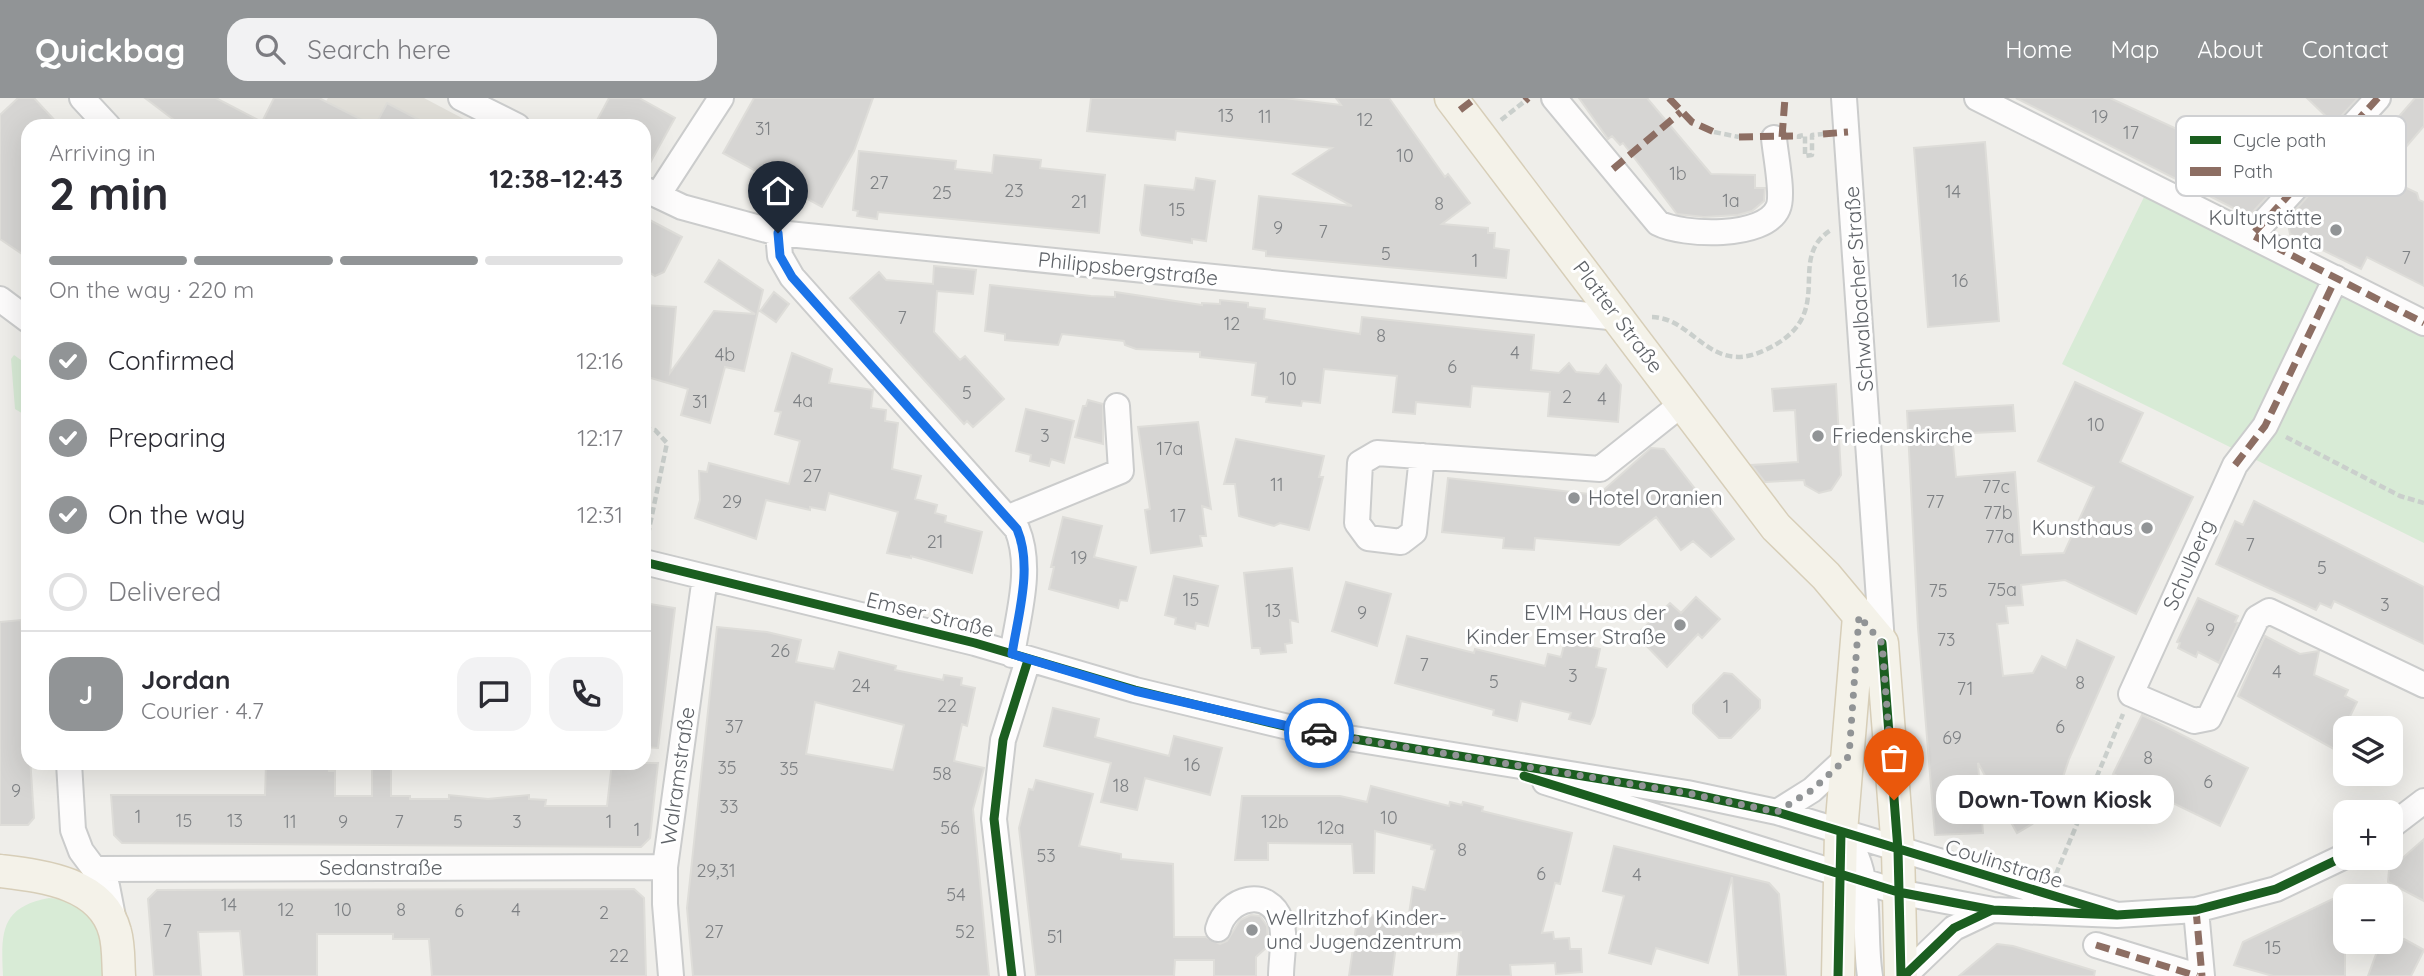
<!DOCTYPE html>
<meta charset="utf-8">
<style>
:root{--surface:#fff;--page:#f2f2f3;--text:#2b2b33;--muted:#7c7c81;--line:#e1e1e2;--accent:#919496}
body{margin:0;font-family:Quicksand,sans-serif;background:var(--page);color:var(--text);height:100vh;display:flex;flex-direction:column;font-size:26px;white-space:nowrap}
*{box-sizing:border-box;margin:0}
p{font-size:23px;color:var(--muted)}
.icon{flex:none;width:38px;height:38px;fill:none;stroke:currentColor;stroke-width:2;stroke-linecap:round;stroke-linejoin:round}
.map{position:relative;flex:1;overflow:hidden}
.panel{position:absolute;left:21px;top:21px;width:630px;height:651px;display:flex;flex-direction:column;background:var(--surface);border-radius:21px;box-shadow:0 7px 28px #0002}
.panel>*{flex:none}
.tools{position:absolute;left:2333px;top:618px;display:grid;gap:14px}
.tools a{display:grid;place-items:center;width:70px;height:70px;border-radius:14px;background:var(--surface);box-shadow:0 7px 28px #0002;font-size:35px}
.pin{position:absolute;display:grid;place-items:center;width:60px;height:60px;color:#fff;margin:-72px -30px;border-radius:50% 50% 50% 0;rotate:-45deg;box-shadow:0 0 7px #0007}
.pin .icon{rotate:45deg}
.courier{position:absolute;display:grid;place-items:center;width:70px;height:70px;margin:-35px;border:5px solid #1a73e8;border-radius:50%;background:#fff;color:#222;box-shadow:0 2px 9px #0007}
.bubble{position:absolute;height:49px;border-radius:21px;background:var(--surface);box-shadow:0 7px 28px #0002;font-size:23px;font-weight:700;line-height:49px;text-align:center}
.head em{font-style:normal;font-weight:700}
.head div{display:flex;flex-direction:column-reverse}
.head{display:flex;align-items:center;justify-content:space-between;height:119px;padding:0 28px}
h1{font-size:46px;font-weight:700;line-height:52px}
.bar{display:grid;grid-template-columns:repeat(4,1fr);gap:10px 7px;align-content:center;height:84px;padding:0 28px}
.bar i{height:9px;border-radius:5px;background:var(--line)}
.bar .active{background:var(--accent)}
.bar p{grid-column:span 4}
.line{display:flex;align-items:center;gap:18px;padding:0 28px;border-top:2px solid var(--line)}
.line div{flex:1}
.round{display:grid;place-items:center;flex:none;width:74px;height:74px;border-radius:21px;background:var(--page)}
ol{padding:0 28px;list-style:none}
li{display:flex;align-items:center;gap:21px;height:77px}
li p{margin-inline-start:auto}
li .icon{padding:7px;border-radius:50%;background:var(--accent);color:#fff;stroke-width:4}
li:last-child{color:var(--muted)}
li i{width:38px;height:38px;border:4px solid var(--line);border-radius:50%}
header{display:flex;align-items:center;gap:42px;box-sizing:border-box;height:98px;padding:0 35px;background:var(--accent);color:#fff}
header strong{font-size:33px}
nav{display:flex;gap:38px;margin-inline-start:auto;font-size:24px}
.search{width:490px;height:63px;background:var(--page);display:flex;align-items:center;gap:18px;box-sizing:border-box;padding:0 24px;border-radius:21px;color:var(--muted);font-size:26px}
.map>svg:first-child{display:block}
.education{fill:#e2e0da}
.green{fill:#d8ebd6}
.building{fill:#d6d5d3;stroke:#deddd9;stroke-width:2;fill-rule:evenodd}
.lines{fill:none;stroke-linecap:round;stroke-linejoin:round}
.minor-casing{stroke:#cbcccc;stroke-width:28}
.major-casing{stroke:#d7ceb8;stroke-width:35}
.path{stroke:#cacfcc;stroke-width:4.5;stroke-dasharray:7 3.5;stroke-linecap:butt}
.minor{stroke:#fdfcfc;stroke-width:24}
.major{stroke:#f4f2e9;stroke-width:32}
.quiet{stroke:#8d6e63;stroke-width:7;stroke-dasharray:14 7;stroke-linecap:butt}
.cycleway-casing{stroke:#fff;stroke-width:13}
.cycleway{stroke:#1b5e20;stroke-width:9}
.done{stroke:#919496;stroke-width:7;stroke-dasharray:0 12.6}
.route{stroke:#1a73e8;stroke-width:9}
.poi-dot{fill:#919496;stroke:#fff;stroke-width:2.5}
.labels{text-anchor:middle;stroke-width:6;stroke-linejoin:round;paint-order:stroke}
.number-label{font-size:18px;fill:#7e8184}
.poi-label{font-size:21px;fill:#5f6368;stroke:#fff;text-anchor:end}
.street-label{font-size:21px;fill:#5f6368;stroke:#fff}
.key{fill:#fff;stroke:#cfd0d2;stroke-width:2}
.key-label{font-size:19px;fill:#5f6368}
</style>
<header>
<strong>Quickbag</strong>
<div class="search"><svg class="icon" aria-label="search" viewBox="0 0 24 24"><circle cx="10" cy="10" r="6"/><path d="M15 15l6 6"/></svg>Search here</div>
<nav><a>Home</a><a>Map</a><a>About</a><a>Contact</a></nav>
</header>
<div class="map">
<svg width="2424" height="878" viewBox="0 0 2424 878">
<rect width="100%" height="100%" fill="#efeeea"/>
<path class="education" d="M328 0H424L477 28H311Z"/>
<path class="green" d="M2145 97 2424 238V445L2062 266Z
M14 257 28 267V330L25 317 15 311 11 261Z
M49 800C67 801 92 810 100 828 106 841 103 864 103 878H3C1 835 0 809 49 800Z"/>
<path class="building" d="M18 0H34L60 28H28V160L0 141V17Z
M145 0H216L262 24 274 0H319L374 28H171L174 22Z
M609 0H639L675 20 644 76V28H594Z
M754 0H873L854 53 822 109 723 55Z
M1091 0H1284L1341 7 1336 0H1389L1445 79 1448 76 1470 105 1442 126 1488 130V135H1495L1494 150 1509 152 1506 180 1266 158V153L1253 151 1259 98 1352 108 1293 76 1332 50 1176 33 1175 42 1087 33Z
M1579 0H1647L1711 76 1755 77V90H1765L1764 103 1752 113 1738 117 1704 119 1677 116 1623 45 1620 47 1612 38 1608 41Z
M2016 0H2110L2252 66 2276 40 2275 35 2286 22 2331 30 2249 118Z
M2307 0H2358L2334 26Z
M2415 0H2424V28L2381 78 2417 95 2419 102 2424 104V188L2367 159 2361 171 2290 136 2287 121 2320 85 2335 92Z
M387 5 431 28H375Z
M1985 44 1999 223 1928 229 1914 50Z
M859 53 956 63 955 71 992 75 994 57 1041 62 1040 70 1105 77 1099 135 878 114 877 121 857 118 858 113 853 112Z
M1196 80 1215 83 1206 143 1192 141V145L1142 137 1140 132 1145 87 1194 92Z
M644 119 682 139 664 174 655 178 644 171Z
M719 162 763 192 744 273 725 269 710 325 681 317 688 291 644 278V207L676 209 670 275 714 213 755 216 705 184Z
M934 168 976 172 973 196 937 193 934 234 960 262 965 258 1004 301 973 329 967 323 964 326 850 200 879 174 886 182 933 186Z
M990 187 1091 198 1115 199V194L1202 207V205L1220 206V202L1248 205V209L1265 211 1264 221 1360 236 1362 219 1534 237 1531 272 1559 275 1569 265 1576 274 1599 276 1606 267 1621 287 1618 324 1548 318 1550 294 1472 288 1470 309 1416 304 1415 316 1393 314 1397 278 1324 271 1320 305 1302 303 1301 308 1266 304 1267 299 1252 297 1256 265 1200 259V254L1136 251 1125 247 1124 243 1062 236 1058 247 1005 242V236L985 233Z
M774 194 789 206 776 224 760 213Z
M792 255 832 271 829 285 873 292 871 310 886 312 885 323 898 325 892 371 921 378 915 401 937 407 935 415 946 418 945 424 982 434 972 475 911 458V460L887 455 898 414 829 395 825 412 810 409V412L766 402 756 441 695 420 700 402 699 373 707 374 709 365 789 386 800 343 775 336 781 314 775 313Z
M2075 284 2143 315 2120 364 2193 399 2136 516 2065 482 2021 487 2023 507 2006 508 2008 525 1997 526 2003 578 2033 575 2042 558 2066 570 2077 542 2114 559 2069 661 2051 715 2017 735 1978 665 1983 735 1935 737 1918 530 1907 313 2013 307 2015 333 1952 336 1956 379 2015 374 2021 457 2064 455 2094 389 2038 363Z
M1836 286 1841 377 1831 392 1819 395 1805 387 1804 382 1765 384 1752 367 1798 364 1795 312 1774 313 1772 291Z
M1088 302 1103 306V346L1075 339 1083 308H1086Z
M1026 311 1074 323 1064 365 1051 361 1049 368 1030 363 1031 357 1016 353Z
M1198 324 1211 411 1202 408 1206 438H1200L1202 448 1151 455 1145 412 1150 411 1138 329Z
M1236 341 1324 358 1319 379H1323L1309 432 1280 425 1274 428 1239 418 1235 386H1224Z
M1651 350 1664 351 1734 441 1711 459 1693 443 1681 452 1656 419 1619 447 1535 440 1534 452 1503 450 1504 440 1442 434 1448 380 1598 397Z
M2254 403 2424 489V546L2334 503 2331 510 2320 505 2316 512 2216 466 2235 423 2243 427Z
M1063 419 1102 428 1094 459 1136 469 1127 503 1120 502 1118 510 1049 491 1054 469H1051Z
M1292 470 1298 524 1290 522 1292 545 1285 546 1286 554 1261 556 1260 550H1252L1244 475Z
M1174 478 1218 488 1208 528 1196 525 1195 531 1175 526 1176 520 1165 517Z
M1346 484 1391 496 1377 548 1332 533Z
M1696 499 1720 521 1702 540 1698 536 1667 569 1636 537 1670 505 1681 515Z
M2198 500 2238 518 2235 524 2238 525 2219 565 2198 554 2196 559 2178 550 2180 545 2177 544Z
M644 505 675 510 658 650 644 649Z
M21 522 34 720 28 727H0V524Z
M717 529 767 534 801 542 796 564 834 571 839 554 896 568 895 572 943 582 944 577 962 580 961 587 975 590 967 628 962 626 954 663 984 670 973 711 989 878H693L687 810ZM815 604 904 627 893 672 806 656Z
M1407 538 1474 555 1475 551 1545 568 1548 556 1561 559 1565 543 1600 551 1596 569 1606 571 1594 618 1590 626 1569 621 1571 615 1521 603 1517 623 1493 617 1494 612 1395 585Z
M2265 538 2300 556 2319 553 2314 577 2348 592 2345 598 2357 604 2334 651 2238 598Z
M1724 575 1732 576 1760 602V610L1731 640H1719L1693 615V607Z
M1053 610 1099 621 1095 639 1169 658 1174 638 1222 650 1210 697 1145 680 1137 712 1101 704 1111 665 1044 648Z
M2142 617 2248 670 2220 728 2113 676Z
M612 665H658L650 740 641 749 122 745 114 737 111 697H265L266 666 329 668V673H335V698H372V668H391V698H410V701H449V697L488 701 529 697V701L546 702 545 708H607Z
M1036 682 1093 696 1079 748 1121 756V761L1173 766 1174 839H1206L1220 846 1227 843 1240 822 1251 817 1260 818 1267 828 1268 848 1256 859V878H1214V862H1175L1174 878H1036L1019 730 1029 691 1033 692Z
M1371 688 1449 708 1450 704 1462 707 1463 704 1483 709 1482 713 1572 735 1560 786 1555 785 1542 835 1553 834 1554 841 1569 840 1570 851H1581L1582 874 1556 876 1555 865 1510 867 1511 878H1457L1461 834 1397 840 1392 878H1349L1357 822 1369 824 1370 817 1408 823 1413 789 1425 792 1435 752 1431 751 1432 747 1375 733 1374 775H1354L1352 746 1268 745V762H1235L1242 698H1340L1367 704Z
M2424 741V803L2388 784 2389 772Z
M1614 748 1769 785 1779 796 1786 878H1739L1732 779 1708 865 1656 850 1651 866 1609 855 1624 798 1603 793Z
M634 791 644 800 646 878H432L429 841H393V836H317V878H244L240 833 198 834 201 878H154L148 801 157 792Z
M2345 795V878H2273L2234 867 2243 844Z
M2404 841 2424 852 2411 878H2368L2379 848 2393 853Z
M1997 846 2013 848 2095 873 2094 878H1959Z"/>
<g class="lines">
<defs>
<path id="minor" d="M82 0 108 28
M461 0 517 28
M1554 0 1658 125C1683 138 1765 141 1778 110 1784 97 1775 55 1774 40
M1844 0 1882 545
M1977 0 2424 225
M644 91 682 109 778 135 1619 220
M658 97 721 0
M778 135 780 158 792 179 1017 431C1033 470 1018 517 1012 557
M2252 137 2378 0
M2336 180 2265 328 2235 367 2131 596 2194 623 2209 620 2257 520 2269 513 2424 587
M0 201 28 222
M1422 358 1414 434 1401 444 1368 440 1357 425 1360 365 1377 355 1600 371 1683 305
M1009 419 1121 373 1117 308
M644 464 975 545 1135 592 1305 633 1687 695 1777 714 2117 817
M69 665 73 732 81 753 107 788 114 824
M1545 684 1898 794 1993 812 2117 817 2196 812 2276 791 2345 758
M1777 714 1812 692 1849 658
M2390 729 2424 703
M1841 734C1876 773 1862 830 1870 878
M97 771 665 769
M2196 812 2202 878
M1218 831C1227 799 1269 788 1281 823 1286 839 1281 861 1281 878
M2096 847 2197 878
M671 878 665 806V769L705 479
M1012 878 994 721 1003 642 1028 562
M1904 878 1954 830 1992 812"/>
<path id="major" d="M1451 0 1776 429 1826 478 1882 545 1898 752 1901 878
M0 773C41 778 102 784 115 834 119 848 118 864 119 878
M1838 878 1841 734 1859 518"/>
</defs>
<use href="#minor" class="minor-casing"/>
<use href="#major" class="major-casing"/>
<path class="path" d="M1501 22 1525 3
M1714 34 1739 39
M1799 41V38L1805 37V58L1812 57V37L1823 36
M1652 219C1694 220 1709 277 1763 253 1842 218 1783 162 1831 132
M644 330 655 332 667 345 647 441
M2286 339 2400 398 2424 405
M2056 776 2123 616"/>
<use href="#minor" class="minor"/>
<use href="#major" class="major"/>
<path class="quiet" d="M1669 0 1692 24 1714 34
M2378 0 2252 137 2424 225
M1525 3 1528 0
M1460 12 1473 2
M1823 36 1848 34
M1739 39 1793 38
M1782 39 1785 0
M1613 71 1681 14
M2235 367 2265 328 2336 180
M2196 812 2202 878
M2096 847 2197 878"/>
<defs>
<path id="cycleway" d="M644 464 975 545 1135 592 1305 633 1687 695 1777 714 2117 817
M1882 545 1898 752 1901 878
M1524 678 1898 794 1993 812 2117 817 2196 812 2276 791 2345 758
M1012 878 994 721 1003 642 1028 562
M1838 878 1841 734
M1904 878 1954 830 1992 812"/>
</defs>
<use href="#cycleway" class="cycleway-casing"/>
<use href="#cycleway" class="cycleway"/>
</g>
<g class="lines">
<path class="done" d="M1319 635 1687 695 1777 714 1812 692 1849 658 1859 518 1882 545 1894 702"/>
<path class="route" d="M778 135 780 158 792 179 1017 431C1033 469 1018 517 1012 556L1135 593 1319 635"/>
</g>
<g class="poi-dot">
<circle cx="2336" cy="132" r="7"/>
<circle cx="1818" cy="338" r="7"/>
<circle cx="1574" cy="400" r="7"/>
<circle cx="2147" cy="430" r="7"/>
<circle cx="1680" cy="527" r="7"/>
<circle cx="1252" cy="832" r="7"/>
</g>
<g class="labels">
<g class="number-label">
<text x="1226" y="24">13</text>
<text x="1265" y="25">11</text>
<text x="2100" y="25">19</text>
<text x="1365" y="28">12</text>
<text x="763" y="37">31</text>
<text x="2131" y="41">17</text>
<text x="1405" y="64">10</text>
<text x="1678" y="82">1b</text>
<text x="879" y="91">27</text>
<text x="1014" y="99">23</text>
<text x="1953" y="100">14</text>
<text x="942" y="101">25</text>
<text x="1731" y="109">1a</text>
<text x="1079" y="110">21</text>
<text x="1439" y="112">8</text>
<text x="1177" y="118">15</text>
<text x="1278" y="136">9</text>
<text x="1323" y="140">7</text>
<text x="1386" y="162">5</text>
<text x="2406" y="166">7</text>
<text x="1475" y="169">1</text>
<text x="1960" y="189">16</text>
<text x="902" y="226">7</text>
<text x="1232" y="232">12</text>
<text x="1381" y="244">8</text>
<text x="1515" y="261">4</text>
<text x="725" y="263">4b</text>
<text x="1452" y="275">6</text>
<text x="1288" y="287">10</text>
<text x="967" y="301">5</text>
<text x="1567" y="305">2</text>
<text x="1602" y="307">4</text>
<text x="803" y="309">4a</text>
<text x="700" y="310">31</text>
<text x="2096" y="333">10</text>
<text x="1045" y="344">3</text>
<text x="1170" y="357">17a</text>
<text x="812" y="384">27</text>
<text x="1277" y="393">11</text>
<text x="1996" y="395">77c</text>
<text x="732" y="410">29</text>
<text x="1935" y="410">77</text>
<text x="1998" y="421">77b</text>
<text x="1178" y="424">17</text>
<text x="2000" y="445">77a</text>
<text x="935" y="450">21</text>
<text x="2250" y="453">7</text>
<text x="1079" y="466">19</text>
<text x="2322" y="476">5</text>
<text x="2002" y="498">75a</text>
<text x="1938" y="499">75</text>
<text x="1191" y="508">15</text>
<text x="2385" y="513">3</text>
<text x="1273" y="519">13</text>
<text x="1362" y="521">9</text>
<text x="2210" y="538">9</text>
<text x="1946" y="548">73</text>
<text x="780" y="559">26</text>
<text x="1424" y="573">7</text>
<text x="2277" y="580">4</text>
<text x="1573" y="584">3</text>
<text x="1494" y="590">5</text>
<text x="2080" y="591">8</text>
<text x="861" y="594">24</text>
<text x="1965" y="597">71</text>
<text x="947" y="614">22</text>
<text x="1726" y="615">1</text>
<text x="734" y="635">37</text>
<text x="2060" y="635">6</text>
<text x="1952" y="646">69</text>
<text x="2148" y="666">8</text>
<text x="1192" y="673">16</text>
<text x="727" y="676">35</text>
<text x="789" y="677">35</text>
<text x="942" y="682">58</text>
<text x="2208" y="690">6</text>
<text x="1121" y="694">18</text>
<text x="16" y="699">9</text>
<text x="729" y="715">33</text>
<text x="138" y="725">1</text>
<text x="1389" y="726">10</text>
<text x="184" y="729">15</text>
<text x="235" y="729">13</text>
<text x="290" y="730">11</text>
<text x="343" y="730">9</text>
<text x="399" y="730">7</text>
<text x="458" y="730">5</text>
<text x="517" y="730">3</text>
<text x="609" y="730">1</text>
<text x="1275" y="730">12b</text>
<text x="950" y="736">56</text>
<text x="1331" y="736">12a</text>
<text x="637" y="738">1</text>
<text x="1462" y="758">8</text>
<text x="1046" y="764">53</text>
<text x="716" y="779">29,31</text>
<text x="1541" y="782">6</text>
<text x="1637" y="783">4</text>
<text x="956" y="803">54</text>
<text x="229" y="813">14</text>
<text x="286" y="818">12</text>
<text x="343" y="818">10</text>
<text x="401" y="818">8</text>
<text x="516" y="818">4</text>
<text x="459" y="819">6</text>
<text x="604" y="821">2</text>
<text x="167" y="839">7</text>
<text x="714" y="840">27</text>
<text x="965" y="840">52</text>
<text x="1055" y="845">51</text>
<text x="2273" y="856">15</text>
<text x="619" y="864">22</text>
</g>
<g class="poi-label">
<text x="2322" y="127">Kulturstätte<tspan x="2322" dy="24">Monta</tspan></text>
<text x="1832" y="345" text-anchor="start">Friedenskirche</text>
<text x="1588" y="407" text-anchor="start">Hotel Oranien</text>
<text x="2133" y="437">Kunsthaus</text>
<text x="1666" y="522">EVIM Haus der<tspan x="1666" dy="24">Kinder Emser Straße</tspan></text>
<text x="1266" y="827" text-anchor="start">Wellritzhof Kinder-<tspan x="1266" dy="24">und Jugendzentrum</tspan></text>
</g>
<g class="street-label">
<text transform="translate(1128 171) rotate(6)" y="7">Philippsbergstraße</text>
<text transform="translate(1859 191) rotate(-94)" y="7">Schwalbacher Straße</text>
<text transform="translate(1618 219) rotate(53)" y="7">Platter Straße</text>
<text transform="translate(2189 467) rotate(-66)" y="7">Schulberg</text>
<text transform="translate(930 517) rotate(14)" y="7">Emser Straße</text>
<text transform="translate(678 678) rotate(-82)" y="7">Walramstraße</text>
<text transform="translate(2004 766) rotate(17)" y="7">Coulinstraße</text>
<text x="381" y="777">Sedanstraße</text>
</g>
</g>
<rect x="2176" y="18" width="230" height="80" rx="10" class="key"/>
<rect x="2190" y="38" width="31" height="8" fill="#1b5e20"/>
<rect x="2190" y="69" width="31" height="9" fill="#8d6e63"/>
<g class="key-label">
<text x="2233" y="49">Cycle path</text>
<text x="2233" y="80">Path</text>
</g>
</svg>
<div class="tools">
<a><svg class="icon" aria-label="layers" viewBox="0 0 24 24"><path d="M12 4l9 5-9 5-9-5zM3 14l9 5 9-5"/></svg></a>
<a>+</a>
<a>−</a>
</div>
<div class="pin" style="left:1894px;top:702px;background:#ea580c"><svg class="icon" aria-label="bag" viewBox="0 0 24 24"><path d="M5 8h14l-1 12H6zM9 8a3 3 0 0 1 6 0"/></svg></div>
<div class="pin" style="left:778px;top:135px;background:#1f2937"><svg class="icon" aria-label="home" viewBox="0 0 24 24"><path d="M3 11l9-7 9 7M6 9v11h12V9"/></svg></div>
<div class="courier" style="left:1319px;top:635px"><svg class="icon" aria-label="car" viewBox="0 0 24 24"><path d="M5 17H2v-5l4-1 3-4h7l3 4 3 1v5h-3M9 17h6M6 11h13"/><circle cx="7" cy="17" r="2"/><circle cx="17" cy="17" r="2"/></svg></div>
<div class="bubble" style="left:1936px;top:677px;width:238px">Down-Town Kiosk</div>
<section class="panel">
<div class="head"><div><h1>2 min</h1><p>Arriving in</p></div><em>12:38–12:43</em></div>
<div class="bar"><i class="active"></i><i class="active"></i><i class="active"></i><i></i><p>On the way · 220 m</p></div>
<ol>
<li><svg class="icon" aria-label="check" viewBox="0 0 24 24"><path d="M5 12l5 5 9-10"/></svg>Confirmed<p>12:16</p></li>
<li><svg class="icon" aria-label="check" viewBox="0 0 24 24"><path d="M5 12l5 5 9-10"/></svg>Preparing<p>12:17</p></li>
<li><svg class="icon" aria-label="check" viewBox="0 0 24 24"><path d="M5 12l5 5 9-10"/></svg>On the way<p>12:31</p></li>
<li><i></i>Delivered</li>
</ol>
<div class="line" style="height:126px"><b class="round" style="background:var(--accent);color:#fff">J</b><div><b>Jordan</b><p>Courier · 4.7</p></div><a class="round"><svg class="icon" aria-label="chat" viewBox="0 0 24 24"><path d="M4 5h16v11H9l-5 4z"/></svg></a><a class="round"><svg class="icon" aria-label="phone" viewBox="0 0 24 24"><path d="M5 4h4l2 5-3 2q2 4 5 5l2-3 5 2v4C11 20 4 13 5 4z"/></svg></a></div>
</section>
</div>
